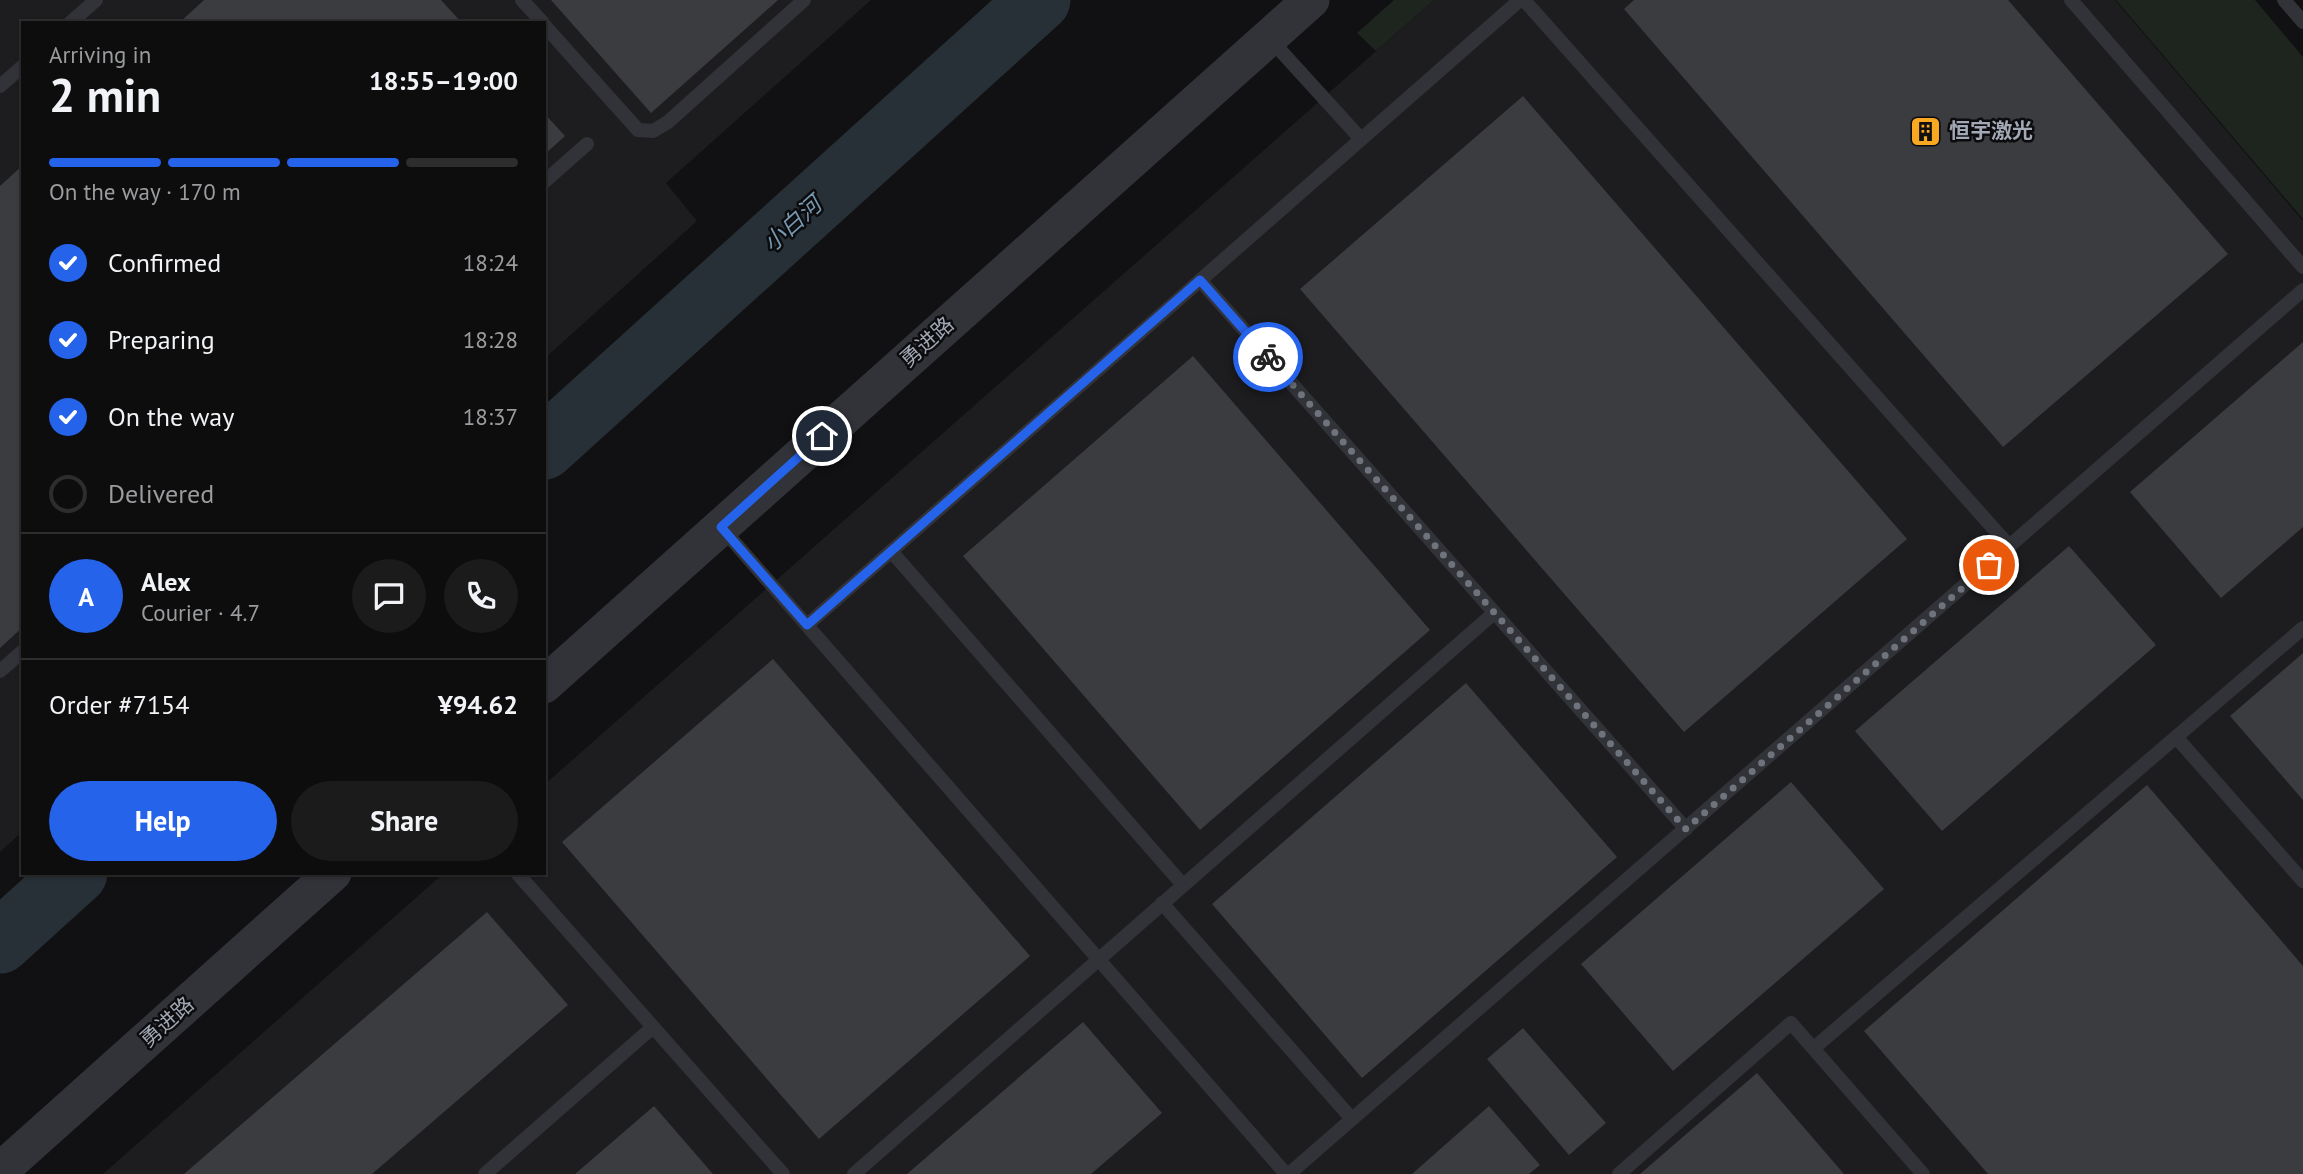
<!DOCTYPE html>
<meta charset="utf-8">
<style>
:root{--surface:#0d0d0e;--page:#1b1b1c;--text:#f1f3f6;--muted:#9a9c9e;--line:#2d2d2e;--accent:#2563eb}
body{margin:0;font-family:"PT Sans","Noto Sans SC",sans-serif;background:var(--page);color:var(--text);height:100vh;display:flex;flex-direction:column;font-size:26px;white-space:nowrap}
*{box-sizing:border-box;margin:0}
p{font-size:23px;color:var(--muted)}
.icon{flex:none;width:38px;height:38px;fill:none;stroke:currentColor;stroke-width:2;stroke-linecap:round;stroke-linejoin:round}
.map{position:relative;flex:1;overflow:hidden}
.drawer{position:absolute;left:21px;top:21px;width:525px;height:854px;display:flex;flex-direction:column;background:var(--surface);border-radius:0px;box-shadow:0 2px 5px #0004,0 0 0 2px var(--line)}
.drawer>*{flex:none}
.pin{position:absolute;display:grid;place-items:center;width:60px;height:60px;color:#fff;margin:-30px;border:4px solid #fff;border-radius:50%;box-shadow:0 2px 7px #0007}
.courier{position:absolute;display:grid;place-items:center;width:70px;height:70px;margin:-35px;border:5px solid #2563eb;border-radius:50%;background:#fff;color:#222;box-shadow:0 2px 9px #0007}
.headline em{font-style:normal;font-weight:700}
.headline div{display:flex;flex-direction:column-reverse}
.headline{display:flex;align-items:center;justify-content:space-between;height:119px;padding:0 28px}
h1{font-size:46px;font-weight:700;line-height:52px}
.bar{display:grid;grid-template-columns:repeat(4,1fr);gap:10px 7px;align-content:center;height:84px;padding:0 28px}
.bar i{height:9px;border-radius:5px;background:var(--line)}
.bar .on{background:var(--accent)}
.bar p{grid-column:span 4}
.line{display:flex;align-items:center;gap:18px;padding:0 28px;border-top:2px solid var(--line)}
.line div{flex:1}
.round{display:grid;place-items:center;flex:none;width:74px;height:74px;border-radius:37px;background:var(--page)}
ol{padding:0 28px;list-style:none}
li{display:flex;align-items:center;gap:21px;height:77px}
li p{margin-inline-start:auto}
li .icon{padding:7px;border-radius:50%;background:var(--accent);color:#fff;stroke-width:4}
li:last-child{color:var(--muted)}
li i{width:38px;height:38px;border:4px solid var(--line);border-radius:50%}
.action{display:flex;gap:14px;margin-top:auto;padding:14px 28px}
.action a{flex:1;height:80px;border-radius:42px;background:var(--accent);color:#fff;font-size:28px;font-weight:700;line-height:80px;text-align:center}
.action a+a{background:var(--page);color:var(--text)}
.map>svg:first-child{display:block}
.built{fill:#1d1d20}
.green{fill:#1d251e}
.lines{fill:none;stroke-linecap:round;stroke-linejoin:round}
.river{stroke:#273037;stroke-width:63}
.building{fill:#3b3c40}
.service{stroke:#323338;stroke-width:14}
.tertiary{stroke:#323338;stroke-width:37}
.done{stroke:#6f737c;stroke-width:7;stroke-dasharray:0 12.6}
.route{stroke:#2563eb;stroke-width:9}
.labels{text-anchor:middle;stroke-width:5;stroke-linejoin:round;paint-order:stroke}
.poi-label{font-size:21px;font-weight:bold;fill:#a2a8b4;stroke:#0c0c0e;text-anchor:start}
.street-label{font-size:21px;fill:#a2a8b4;stroke:#0c0c0e}
.water-label{font-size:23px;font-style:italic;fill:#7698b1;stroke:#0c0c0e}
</style>
<div class="map">
<svg width="2303" height="1174" viewBox="0 0 2303 1174">
<rect width="100%" height="100%" fill="#111113"/>
<path class="built" d="M0 0H871L666 183 697 221 544 359V23H23V831L0 852Z
M1434 0H2115L2303 221V1174H103L444 873H544V785Z"/>
<path class="green" d="M1394 0H1434L1376 51 1357 33Z
M2116 0H2255L2303 57V219Z"/>
<g class="lines">
<path class="river" d="M544 448 1039 0
M0 942 76 873"/>
</g>
<path class="building" d="M204 0H441L462 23H179Z
M551 0H778L651 113Z
M1634 0H2008L2228 254 2003 447 1624 9Z
M1523 96 1907 539 1684 732 1300 289Z
M544 113 565 136 544 155Z
M23 165V627L0 648V186Z
M2303 342V527L2221 598 2130 492Z
M1193 356 1430 630 1200 830 963 556Z
M2069 546 2156 645 1942 831 1855 731Z
M2303 653V800L2230 716Z
M773 659 1030 956 819 1139 562 842Z
M1466 683 1617 857 1362 1078 1212 904Z
M1791 782 1884 889 1673 1071 1581 964Z
M2147 785 2303 966V1174H1988L1864 1031Z
M487 912 568 1005 372 1174H184Z
M1083 1022 1162 1113 1091 1174H907Z
M1523 1028 1606 1123 1569 1155 1487 1059Z
M1757 1073 1844 1174H1640Z
M654 1106 713 1174H575Z
M1489 1106 1540 1165 1529 1174H1412Z"/>
<g class="lines">
<path class="service" d="M522 0 543 23
M1524 0 2010 547
M2071 0 2303 267
M2284 0 2303 22
M70 23 96 0
M544 25 638 130 653 131 668 122 804 0
M1270 39 1361 139
M0 86 23 66
M544 182 587 144
M1200 280 1686 829
M721 527 1286 1174
M891 551 1183 885
M807 625 1520 0
M0 671 23 651
M2176 737 2303 881
M517 873 783 1174
M1162 903 1352 1119
M1814 1048 2303 628
M485 1174 653 1027
M854 1174 1494 613
M1289 1174 2303 290
M1619 1174 1791 1023 1923 1174"/>
<path class="tertiary" d="M544 685 1311 0
M0 1171 333 873"/>
</g>
<g class="lines">
<path class="done" d="M1268 357 1686 829 1989 565"/>
<path class="route" d="M822 436 721 527 807 625 1200 280 1268 357"/>
</g>
<defs>
<symbol id="building-square" viewBox="-11 -11 22 22"><rect x="-9" y="-9" width="18" height="18" rx="4" fill="#f9a822" stroke="#0c0c0e"/><path d="M-4-6H4V6H1V3H-1V6H-4ZM-2.5-4.3h1.7v1.8h-1.7ZM.8-4.3h1.7v1.8H.8ZM-2.5-1h1.7V.8h-1.7ZM.8-1h1.7V.8H.8Z" fill="#111"/></symbol>
</defs>
<g fill-rule="evenodd">
<use href="#building-square" x="1908" y="114" width="35" height="35"/>
</g>
<g class="labels">
<g class="poi-label">
<text x="1949" y="138">恒宇激光</text>
</g>
<g class="street-label">
<text transform="translate(927 342) rotate(-42)" y="7">勇进路</text>
<text transform="translate(167 1022) rotate(-42)" y="7">勇进路</text>
</g>
<g class="water-label">
<text transform="translate(792 224) rotate(-42)" y="8">小白河</text>
</g>
</g>
</svg>
<div class="pin" style="left:1989px;top:565px;background:#ea580c"><svg class="icon" aria-label="bag" viewBox="0 0 24 24"><path d="M5 8h14l-1 12H6zM9 8a3 3 0 0 1 6 0"/></svg></div>
<div class="pin" style="left:822px;top:436px;background:#1f2937"><svg class="icon" aria-label="home" viewBox="0 0 24 24"><path d="M3 11l9-7 9 7M6 9v11h12V9"/></svg></div>
<div class="courier" style="left:1268px;top:357px"><svg class="icon" aria-label="bike" viewBox="0 0 24 24"><circle cx="6" cy="16" r="4"/><circle cx="18" cy="16" r="4"/><path d="M6 16l4-8h5l3 8M10 8l3 8H6M13 5h3"/></svg></div>
<section class="drawer">
<div class="headline"><div><h1>2 min</h1><p>Arriving in</p></div><em>18:55–19:00</em></div>
<div class="bar"><i class="on"></i><i class="on"></i><i class="on"></i><i></i><p>On the way · 170 m</p></div>
<ol>
<li><svg class="icon" aria-label="check" viewBox="0 0 24 24"><path d="M5 12l5 5 9-10"/></svg>Confirmed<p>18:24</p></li>
<li><svg class="icon" aria-label="check" viewBox="0 0 24 24"><path d="M5 12l5 5 9-10"/></svg>Preparing<p>18:28</p></li>
<li><svg class="icon" aria-label="check" viewBox="0 0 24 24"><path d="M5 12l5 5 9-10"/></svg>On the way<p>18:37</p></li>
<li><i></i>Delivered</li>
</ol>
<div class="line" style="height:126px"><b class="round" style="background:var(--accent);color:#fff">A</b><div><b>Alex</b><p>Courier · 4.7</p></div><a class="round"><svg class="icon" aria-label="chat" viewBox="0 0 24 24"><path d="M4 5h16v11H9l-5 4z"/></svg></a><a class="round"><svg class="icon" aria-label="phone" viewBox="0 0 24 24"><path d="M5 4h4l2 5-3 2q2 4 5 5l2-3 5 2v4C11 20 4 13 5 4z"/></svg></a></div>
<div class="line" style="height:91px"><div>Order #7154</div><b>¥94.62</b></div>
<div class="action"><a>Help</a><a>Share</a></div>
</section>
</div>
